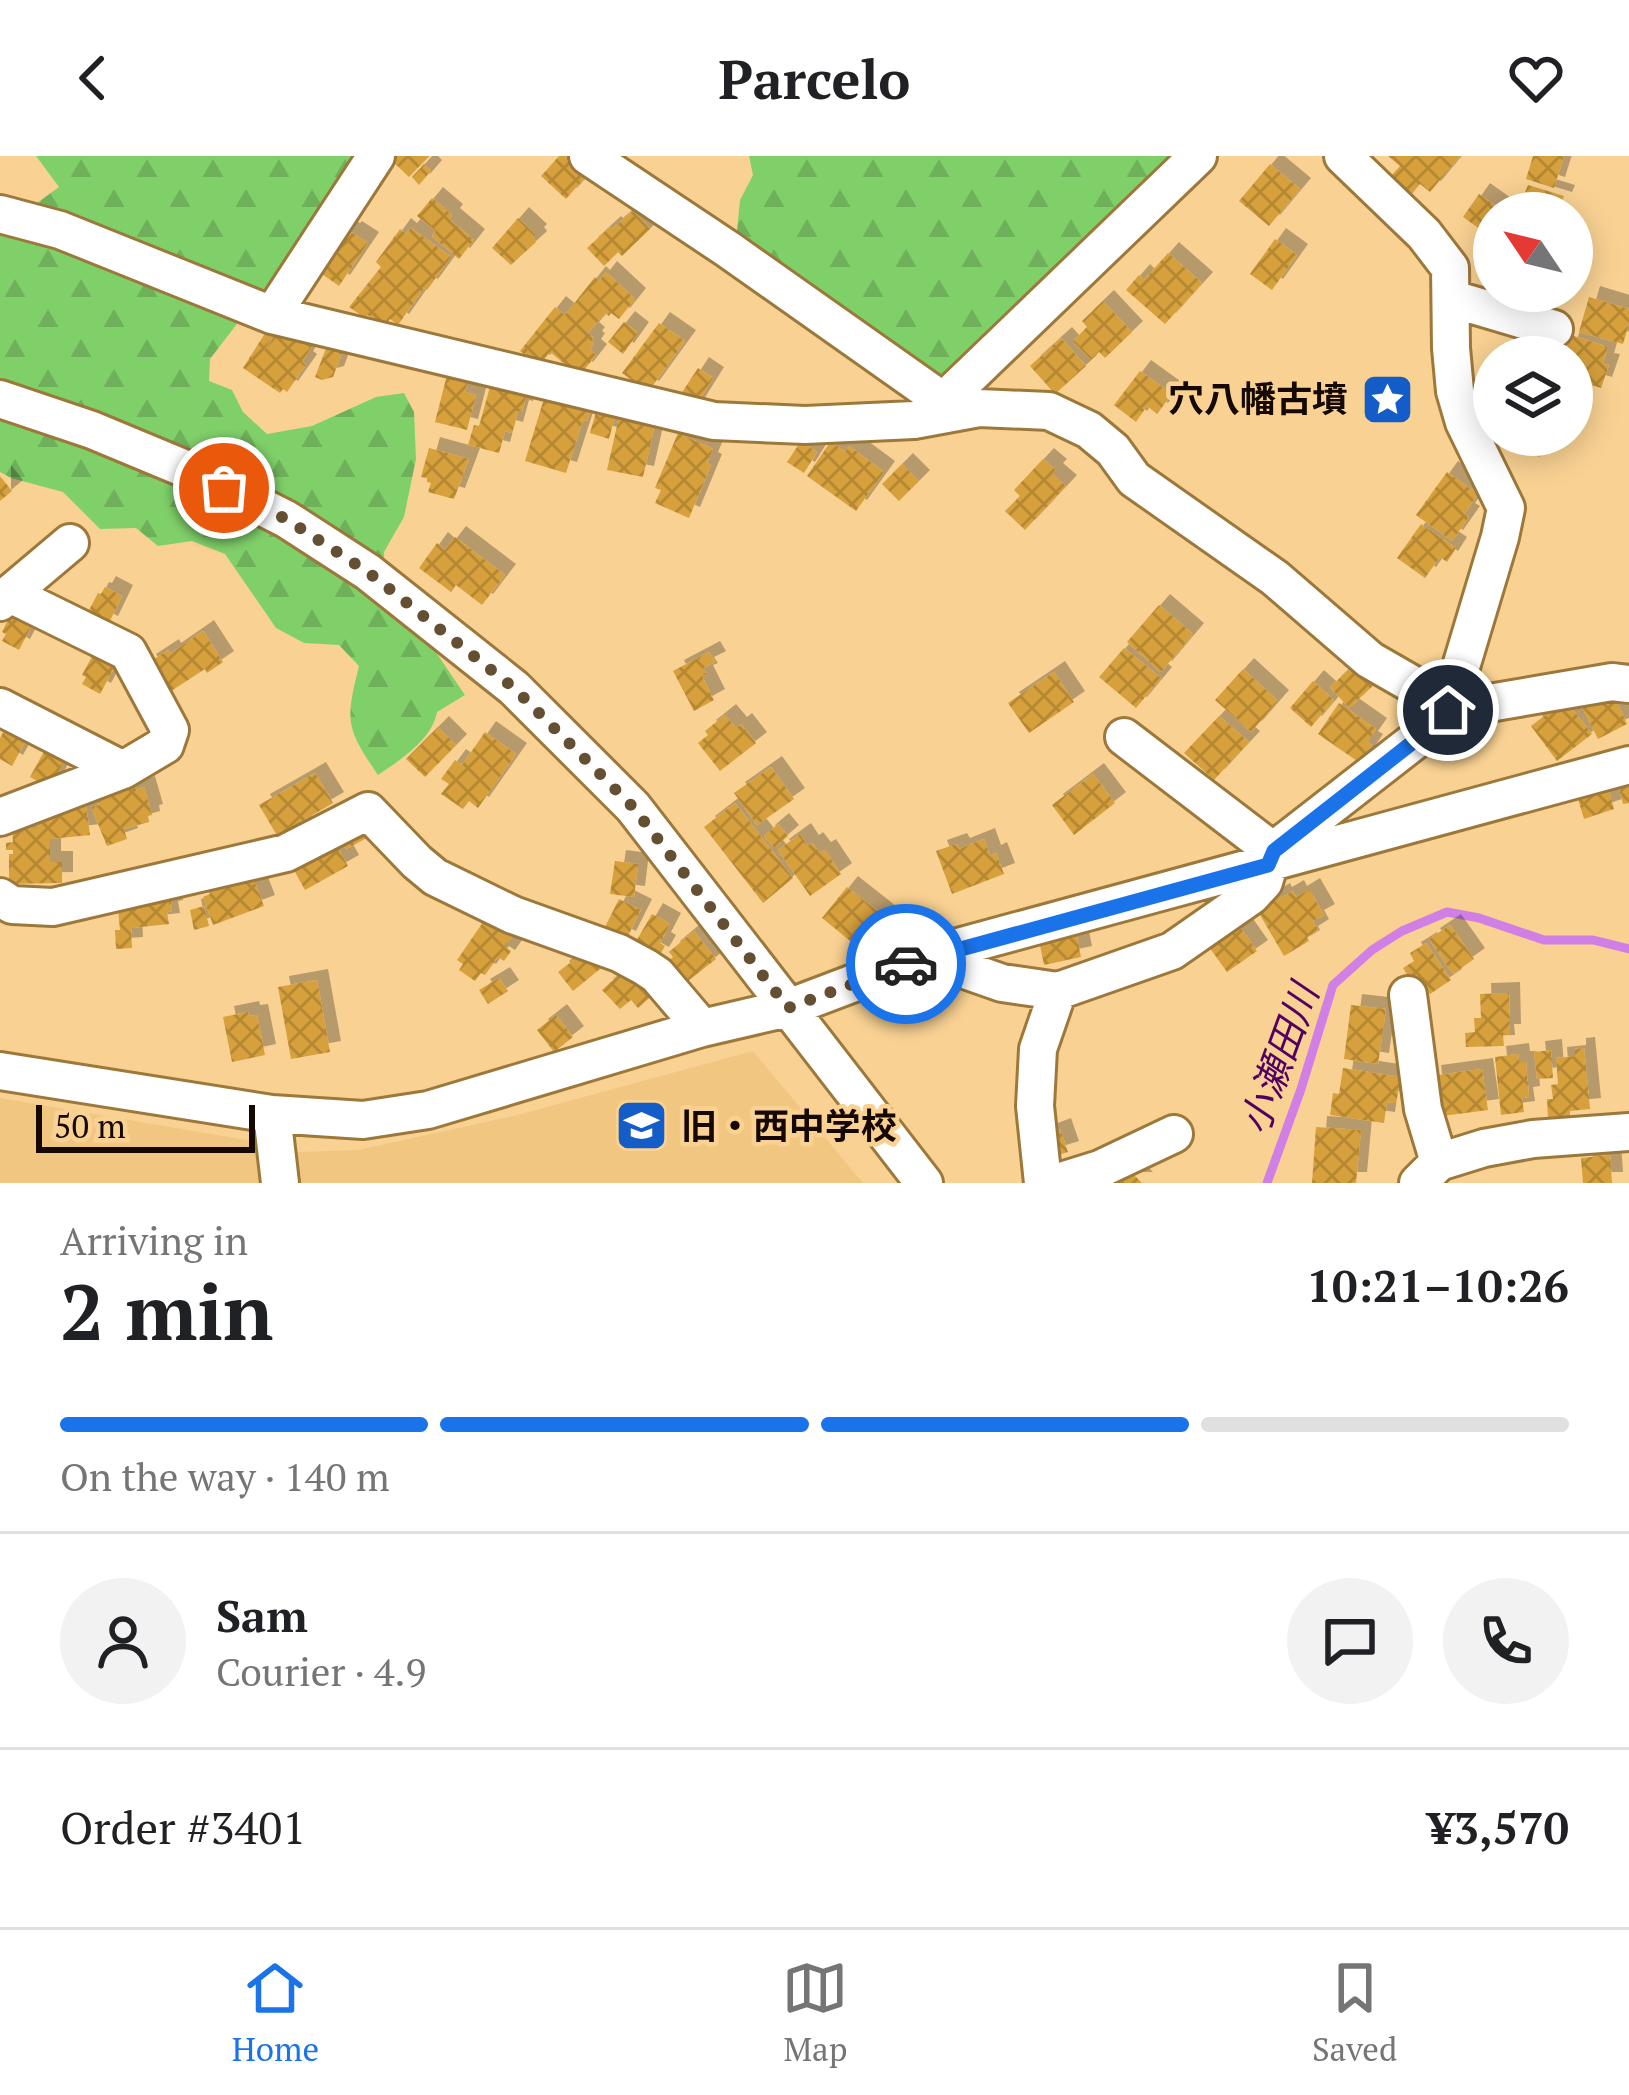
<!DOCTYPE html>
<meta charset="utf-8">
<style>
:root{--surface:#fff;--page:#f2f2f2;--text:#202124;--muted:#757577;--line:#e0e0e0;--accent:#1a73e8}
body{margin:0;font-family:"PT Serif","Noto Sans JP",serif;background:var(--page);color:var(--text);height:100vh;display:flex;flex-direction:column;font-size:45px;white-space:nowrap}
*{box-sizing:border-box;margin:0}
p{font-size:39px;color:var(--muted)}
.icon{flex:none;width:66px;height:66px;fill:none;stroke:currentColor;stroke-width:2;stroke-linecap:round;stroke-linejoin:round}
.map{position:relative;height:1027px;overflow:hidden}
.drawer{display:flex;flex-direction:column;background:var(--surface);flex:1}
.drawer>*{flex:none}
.needle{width:78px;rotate:305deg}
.buttons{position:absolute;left:1473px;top:36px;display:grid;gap:24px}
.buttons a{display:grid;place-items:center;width:120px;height:120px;border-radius:50%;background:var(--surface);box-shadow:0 6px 30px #0003;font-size:60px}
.scale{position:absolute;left:36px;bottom:30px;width:219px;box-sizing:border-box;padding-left:12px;border:6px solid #150800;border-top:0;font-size:33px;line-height:42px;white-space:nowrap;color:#150800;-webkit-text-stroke:9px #f9d293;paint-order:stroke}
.pin{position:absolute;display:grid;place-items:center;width:102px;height:102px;color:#fff;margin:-51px;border:6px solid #fff;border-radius:50%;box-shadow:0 3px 12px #0007}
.courier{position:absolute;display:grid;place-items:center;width:120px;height:120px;margin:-60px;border:9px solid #1a73e8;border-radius:50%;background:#fff;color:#222;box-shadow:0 3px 15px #0007}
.summary em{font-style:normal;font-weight:600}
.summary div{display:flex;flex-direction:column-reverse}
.summary{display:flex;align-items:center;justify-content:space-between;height:204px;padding:0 60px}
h1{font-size:78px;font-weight:600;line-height:90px}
.bar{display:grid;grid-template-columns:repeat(4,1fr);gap:18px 12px;align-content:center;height:144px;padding:0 60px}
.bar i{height:15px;border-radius:9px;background:var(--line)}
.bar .selected{background:var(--accent)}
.bar p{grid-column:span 4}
.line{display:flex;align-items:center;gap:30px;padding:0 60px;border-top:3px solid var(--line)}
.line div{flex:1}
.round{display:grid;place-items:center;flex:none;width:126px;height:126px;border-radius:63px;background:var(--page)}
header{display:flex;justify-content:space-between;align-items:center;height:156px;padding:0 60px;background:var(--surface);font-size:54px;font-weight:600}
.tabs{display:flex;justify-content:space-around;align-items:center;height:168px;border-top:3px solid var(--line);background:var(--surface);font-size:33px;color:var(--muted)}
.tabs a{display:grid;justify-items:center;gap:6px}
.tabs .selected{color:var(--accent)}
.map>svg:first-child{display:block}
.built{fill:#f1c680}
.forest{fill:url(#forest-firs)}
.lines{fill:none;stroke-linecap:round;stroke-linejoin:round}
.stream{stroke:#d080e4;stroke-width:9}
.building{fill:url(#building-cross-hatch);filter:url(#shadow)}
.minor-casing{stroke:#9c783b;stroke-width:42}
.minor{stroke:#fff;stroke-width:36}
.done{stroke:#654f33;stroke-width:12;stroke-dasharray:0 21.6}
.route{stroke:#1a73e8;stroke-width:15}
.labels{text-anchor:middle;stroke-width:9;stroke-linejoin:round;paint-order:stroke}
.poi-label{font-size:36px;font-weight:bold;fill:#150800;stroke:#f9d293;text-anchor:end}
.water-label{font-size:39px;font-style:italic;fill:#510061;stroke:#f9d293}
</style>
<header><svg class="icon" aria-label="back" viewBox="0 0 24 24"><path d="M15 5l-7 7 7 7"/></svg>Parcelo<svg class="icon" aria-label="heart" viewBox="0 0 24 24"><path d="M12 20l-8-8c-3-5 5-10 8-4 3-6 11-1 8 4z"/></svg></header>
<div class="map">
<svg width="1629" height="1027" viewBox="0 0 1629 1027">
<defs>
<pattern id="forest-firs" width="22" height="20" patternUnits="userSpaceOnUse" patternTransform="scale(3)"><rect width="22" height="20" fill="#80d06a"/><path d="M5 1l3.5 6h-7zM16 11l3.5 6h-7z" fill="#6eb15a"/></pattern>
<pattern id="building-cross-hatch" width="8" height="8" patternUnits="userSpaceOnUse" patternTransform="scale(3)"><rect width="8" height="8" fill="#d6a03c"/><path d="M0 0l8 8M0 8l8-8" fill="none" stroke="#b78833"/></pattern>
<filter id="shadow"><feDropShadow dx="11" dy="-11" stdDeviation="0" flood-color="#0004"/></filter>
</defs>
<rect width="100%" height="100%" fill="#f9d293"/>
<path class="built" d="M753 895 863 1027H0V942L252 985 297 996 358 994 514 960Z"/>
<path class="forest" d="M36 0H361L333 43 210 203 209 225 232 234 243 256 267 278 312 270 376 241 404 237 414 256 416 303 404 361 384 396 382 450 431 489 465 539 437 556C432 584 400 604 378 619 346 572 345 566 359 510L339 489 304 487 276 472 225 398 192 385 158 390 136 372 100 373 63 336 11 322 0 316V74L59 31Z
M749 0H1180L925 241 736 85 740 44 753 19Z"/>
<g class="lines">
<path class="stream" d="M1267 1027 1301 933 1333 829 1372 794 1402 775 1447 756 1479 762 1544 784H1593L1629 793"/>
</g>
<path class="building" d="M393 0H429L409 21 390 3Z
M559 0H566L587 19 566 43 541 20Z
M1388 0H1460L1430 36 1420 28 1411 39 1390 21 1400 10Z
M1533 0H1564L1554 32 1526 23Z
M424 8 431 15 419 29 412 21Z
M1270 8 1300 33 1269 70 1239 45Z
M1528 29 1564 40 1561 47 1525 36Z
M1479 38 1500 53 1494 57 1484 76 1463 61Z
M432 42 452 59 449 63 474 84 459 103 432 80 436 75 417 60Z
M633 55 650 73 622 100 618 96 604 110 587 92 610 71 612 73Z
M518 62 536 79 533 82 536 86 511 109 492 92Z
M411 72 451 101 427 134 424 132 398 169 390 163 388 166 381 165 367 159 365 162 349 151 381 111 376 106 400 73 406 78Z
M342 74 349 78 351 76 368 87 339 130 322 118 326 113 319 108Z
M1275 83 1297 99 1272 134 1250 118Z
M1168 97 1202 127 1165 168 1126 134 1139 119 1144 124Z
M606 116 635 143 619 163 611 157 609 160 605 157 588 177 594 182 591 186 594 188 590 194 596 199 582 217 575 211 572 214 550 196 539 210 520 195 555 151 565 159 595 121 599 125Z
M1496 135H1528L1546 141 1540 161 1493 145Z
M1589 141 1629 153V168L1623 188 1579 176Z
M1103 145 1132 176 1105 202 1099 196 1091 204 1073 185 1087 171 1082 165Z
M624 166 638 177 623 198 608 186Z
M284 167 314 187 302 206 306 209 287 236 283 233 280 237 243 212 269 171 275 176 263 196Z
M659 167 685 185 648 236 622 217Z
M1571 179 1608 191 1603 208 1609 209 1601 232 1572 223V201H1564Z
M1061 182 1086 210 1055 238 1030 210Z
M327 190 342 197 333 221 322 224 315 221Z
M698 212 713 222 693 254 677 244Z
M1140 215 1172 238 1157 258 1147 250 1136 266 1114 249Z
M447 219 468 224 465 236 476 239 467 274 435 266Z
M493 220 529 230 522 256 518 255 512 277 505 275 499 297 468 289 474 269 479 270Z
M546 236 592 250 587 265 583 264 566 317 525 305Z
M597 252 616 257 609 283 590 277Z
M619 261 655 268 643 321 607 314Z
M678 277 713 293 707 307 711 309 689 362 655 347 661 334 655 332Z
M1500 279H1547L1540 301 1497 287Z
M801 285 817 296 804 317 787 306Z
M831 285 845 296 849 290 884 316 856 355 807 320Z
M429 292 469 303 454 343 428 336 431 327 427 326V322L421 321Z
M1043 303 1056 314 1052 318 1066 330 1025 374 1005 355 1020 340 1014 334Z
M902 308 919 325 899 345 882 328Z
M1447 316 1478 338 1464 358 1469 361 1452 385 1416 359Z
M0 320 12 335 0 345Z
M1421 368 1456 392 1447 406 1440 401 1425 422 1397 402Z
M455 381 505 419 482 449 456 429 451 436 419 412 437 387 445 394Z
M105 431 122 440 107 471 86 460 98 437 101 438Z
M1159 449 1193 478 1161 516 1127 486Z
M14 452 35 463 19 494 2 485 6 478 2 476Z
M203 475 223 506 207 517 205 513 165 539 145 509 168 494 170 498Z
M1124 492 1161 522 1136 552 1099 521Z
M95 495 117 507 100 538 82 528 86 521 82 519Z
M709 496 715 506 703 512 707 518 702 520 714 544 694 555 673 515Z
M1356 507 1375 528 1349 552 1330 531Z
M1243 513 1278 545 1251 576 1215 544Z
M1054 516 1074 546 1029 577 1008 547Z
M1313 525 1334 544 1311 571 1290 552Z
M1611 534 1627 568 1598 583 1581 549Z
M1565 544 1592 578 1557 605 1531 570Z
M1339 547 1376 573 1367 586 1372 589 1360 607 1318 578Z
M725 559 736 572 741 568 756 587 720 615 698 587 708 579 705 575Z
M1219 560 1249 586 1214 624 1184 597Z
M7 569 28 581 12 610 0 603V582Z
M438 571 456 589 425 621 406 603Z
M485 576 516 598 478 652 469 645 463 653 441 638 449 628 441 623 455 604 462 609Z
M46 592 66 602 50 632 30 621Z
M771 611 794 643 757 669 734 637Z
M315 617 333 647 299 667 304 675 282 688 259 649Z
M1629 617V647L1623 648 1616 620Z
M1093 618 1115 647 1074 679 1052 649Z
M1607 627 1614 653 1584 663 1576 636Z
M134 628 136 634 144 631 152 659 148 660 149 666 124 673 127 683 107 690 91 651 99 649 97 641Z
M735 647 793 722 763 747 704 671Z
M86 648 90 679 50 683V706H62V727L9 728V698H13V694H6V687L13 686 12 672H37V667H44V653Z
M357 664 367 682 346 693 336 676Z
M778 668 788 680 774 692 764 680Z
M800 678 808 690 812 687 820 697 825 694 841 718 810 740 778 694Z
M332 681 348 710 305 734 289 705Z
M984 683 990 700 996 697 1004 718 952 738 936 695 956 688 959 693Z
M615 705 638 708 634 741 610 738Z
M248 709 264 750 213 769 203 741 210 738 205 725Z
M847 731 885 761 860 793 822 762Z
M1309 733 1324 759 1313 765 1318 774 1307 781 1309 785 1284 800 1256 752 1279 738 1281 742 1293 735 1296 741Z
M170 738 172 755 167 756 169 768 131 772 132 792 116 793 115 774H120L117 743Z
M619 743 641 754 625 786 603 775Z
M204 750 209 770 194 774 190 754Z
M490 756 516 775 505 791 511 795 504 805 498 801 485 819 481 817 475 825 459 814 463 808 457 804Z
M652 758 670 768 660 787 665 790 658 802 634 789Z
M1231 758 1257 795 1227 816 1201 780Z
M1450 769 1474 803 1453 818 1429 783Z
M694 775 716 803 679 832 662 810 673 801 669 796Z
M1076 776 1081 801 1044 809 1039 784Z
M1426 787 1451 824 1430 838 1421 825 1414 830 1403 812 1414 805 1410 797Z
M591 791 605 809 573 835 558 816Z
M631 808 656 836 638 852 631 844 620 853 602 834Z
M499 822 508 835 488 848 479 834Z
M317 824 330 896 291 903 278 831Z
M1509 837 1510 879H1503L1504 890 1466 891 1465 877 1475 876 1474 862H1481L1480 838Z
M1351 849 1386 853 1378 908 1344 903Z
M248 856 249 860 257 859 265 899 232 906 223 861Z
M556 859 573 881 554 896 537 874Z
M1584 892 1590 953 1570 955V960L1548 962 1547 943H1553L1551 929 1558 928 1556 902 1575 900V893Z
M1551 894 1553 922 1537 923 1534 896Z
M1518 898 1519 906H1526L1529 941 1522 942 1524 956 1501 959 1495 901Z
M1343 912 1401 921 1396 947 1387 946 1384 967 1330 959 1333 937 1339 938Z
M1482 913 1488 954 1435 961 1430 920Z
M1316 971 1361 974 1356 1027H1312Z
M1060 973 1068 996 1052 1001 1044 979Z
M1610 999 1612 1027H1583L1581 1002Z
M1124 1009 1142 1027H1107Z"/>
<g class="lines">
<defs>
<path id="minor" d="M588 0 729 94 943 245
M0 58 60 74 272 159 714 265 805 269 914 264 979 252 1049 255 1089 274 1113 294 1134 323 1275 422 1370 504 1417 531 1448 554 1612 526 1629 528
M1453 143 1554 173
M272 159 376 0
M0 243 92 274 193 316 286 363 368 416 514 532 633 651 924 1027
M929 259 1198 0
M0 446 70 387
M0 551 123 614
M1124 581 1273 695
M0 661 123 614 165 589 170 574 128 496 10 438
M0 741 12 749 53 751 286 697 368 655 417 706 435 721 513 759 619 797 645 811 657 819 702 872
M925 800 1002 827 1058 835 1172 795 1251 740 1264 726 1273 695 1422 579 1448 554 1500 381 1506 352 1464 266 1455 235 1451 192 1450 112 1424 78 1343 0
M1408 839 1423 953 1439 1006
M0 915 272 958 363 964 428 954 702 872 788 852 925 800 1629 609
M272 958 280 1027
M1043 1027 1035 950 1038 893 1058 835
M1055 1027 1100 1013 1174 978
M1418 1027 1439 1006 1484 992 1533 983 1629 976"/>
</defs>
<use href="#minor" class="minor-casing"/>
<use href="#minor" class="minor"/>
</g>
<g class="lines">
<path class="done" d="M224 332 286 363 368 416 514 532 633 651 788 852 906 808"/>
<path class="route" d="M906 808 1268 709 1274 695 1422 579 1448 554"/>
</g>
<defs>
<symbol id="sight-square" viewBox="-11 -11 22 22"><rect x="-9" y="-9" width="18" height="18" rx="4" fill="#145cc7" stroke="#f9d293"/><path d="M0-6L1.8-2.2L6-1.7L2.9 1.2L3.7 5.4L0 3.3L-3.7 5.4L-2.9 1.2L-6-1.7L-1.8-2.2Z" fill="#fff"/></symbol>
<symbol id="school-square" viewBox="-11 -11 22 22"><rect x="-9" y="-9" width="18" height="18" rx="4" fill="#145cc7" stroke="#f9d293"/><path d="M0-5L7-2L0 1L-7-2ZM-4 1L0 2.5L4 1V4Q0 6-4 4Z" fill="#fff"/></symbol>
</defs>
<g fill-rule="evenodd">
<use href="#sight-square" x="1358" y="214" width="59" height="59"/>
<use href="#school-square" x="612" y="940" width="59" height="59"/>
</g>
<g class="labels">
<g class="poi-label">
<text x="1348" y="256">穴八幡古墳</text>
<text x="681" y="983" text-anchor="start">旧・西中学校</text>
</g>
<g class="water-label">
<text transform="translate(1279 903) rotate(-70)" y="14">小瀬田川</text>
</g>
</g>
</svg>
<div class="buttons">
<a><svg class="needle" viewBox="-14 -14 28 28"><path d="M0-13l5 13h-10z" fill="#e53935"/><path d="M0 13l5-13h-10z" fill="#757577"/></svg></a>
<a><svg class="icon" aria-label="layers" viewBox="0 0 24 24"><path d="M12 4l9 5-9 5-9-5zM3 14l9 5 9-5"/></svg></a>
</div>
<div class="scale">50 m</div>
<div class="pin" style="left:224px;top:332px;background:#ea580c"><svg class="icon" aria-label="bag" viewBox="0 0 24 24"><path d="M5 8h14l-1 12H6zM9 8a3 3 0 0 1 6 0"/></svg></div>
<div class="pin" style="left:1448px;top:554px;background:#1f2937"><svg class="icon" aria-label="home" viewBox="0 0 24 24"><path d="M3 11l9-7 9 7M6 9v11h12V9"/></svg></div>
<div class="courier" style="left:906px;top:808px"><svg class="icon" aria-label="car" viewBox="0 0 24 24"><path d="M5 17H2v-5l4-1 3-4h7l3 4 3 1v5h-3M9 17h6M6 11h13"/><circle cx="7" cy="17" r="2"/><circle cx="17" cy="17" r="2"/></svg></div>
</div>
<section class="drawer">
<div class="summary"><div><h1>2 min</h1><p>Arriving in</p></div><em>10:21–10:26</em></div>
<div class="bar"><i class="selected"></i><i class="selected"></i><i class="selected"></i><i></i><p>On the way · 140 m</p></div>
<div class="line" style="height:216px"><a class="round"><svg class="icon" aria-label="person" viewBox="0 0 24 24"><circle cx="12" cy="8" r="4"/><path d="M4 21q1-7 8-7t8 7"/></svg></a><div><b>Sam</b><p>Courier · 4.9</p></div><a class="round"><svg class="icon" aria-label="chat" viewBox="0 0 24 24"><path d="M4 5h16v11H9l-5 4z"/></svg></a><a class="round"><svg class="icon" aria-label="phone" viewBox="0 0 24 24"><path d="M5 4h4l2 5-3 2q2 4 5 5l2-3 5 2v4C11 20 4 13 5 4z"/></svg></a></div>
<div class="line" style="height:156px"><div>Order #3401</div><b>¥3,570</b></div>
</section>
<nav class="tabs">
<a class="selected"><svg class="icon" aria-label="home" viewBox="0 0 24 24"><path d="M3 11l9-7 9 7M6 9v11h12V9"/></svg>Home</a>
<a><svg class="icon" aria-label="map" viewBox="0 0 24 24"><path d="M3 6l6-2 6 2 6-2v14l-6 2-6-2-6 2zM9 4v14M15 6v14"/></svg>Map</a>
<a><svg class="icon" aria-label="saved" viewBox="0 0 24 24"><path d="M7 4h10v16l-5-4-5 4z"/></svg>Saved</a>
</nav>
